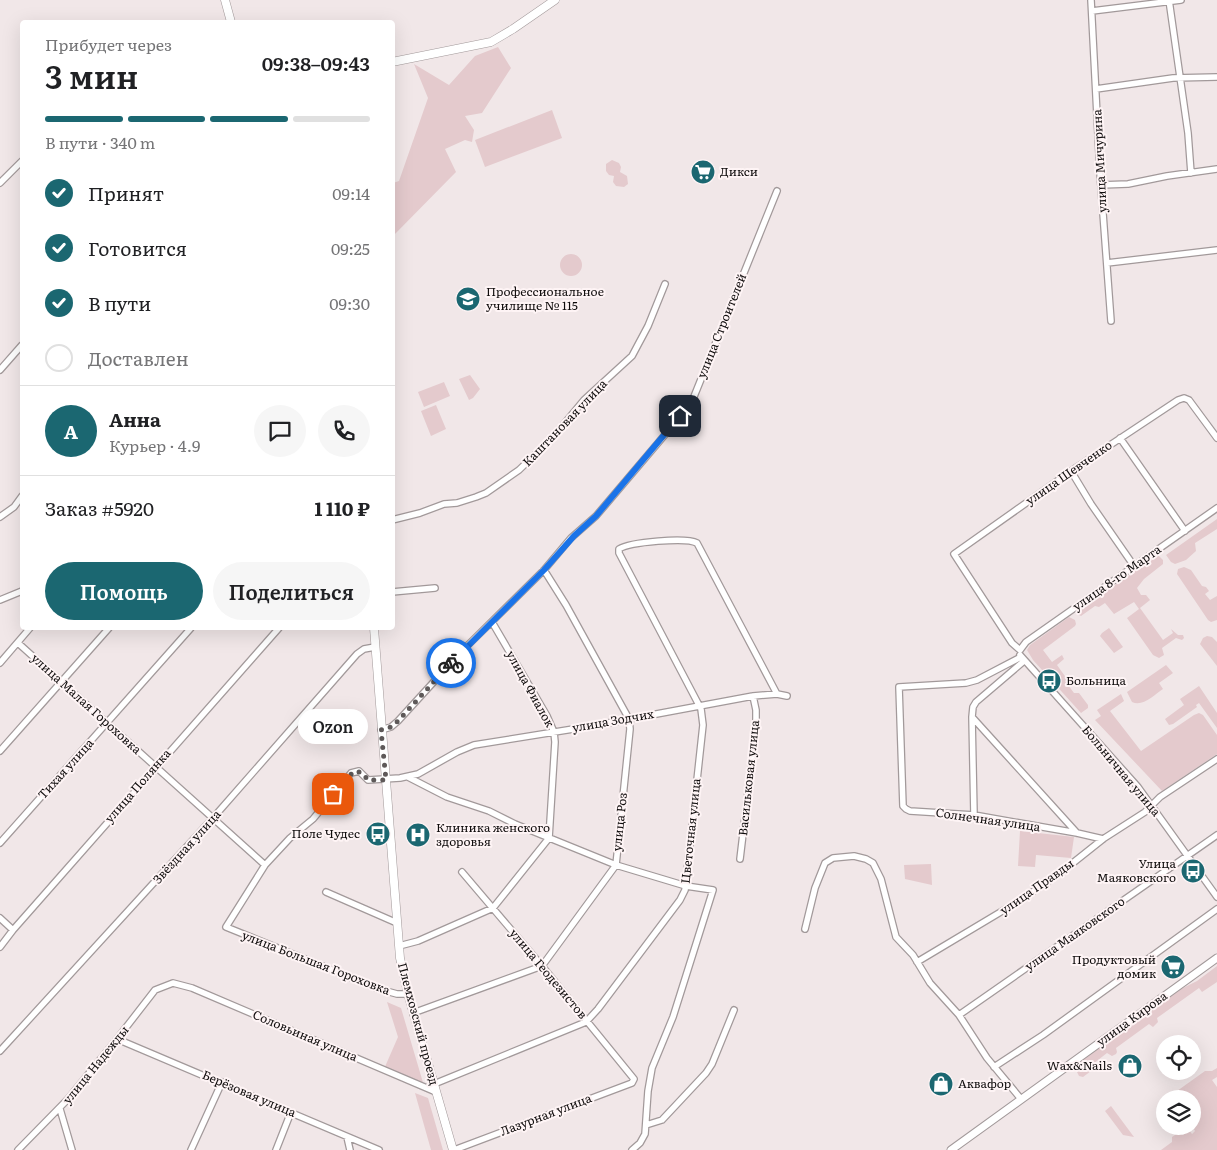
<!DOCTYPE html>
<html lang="ru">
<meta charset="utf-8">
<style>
:root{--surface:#fff;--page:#f6f6f6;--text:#202124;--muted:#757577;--line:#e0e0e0;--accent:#1b6771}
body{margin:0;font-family:Literata,serif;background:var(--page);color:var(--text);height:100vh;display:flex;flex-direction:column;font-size:19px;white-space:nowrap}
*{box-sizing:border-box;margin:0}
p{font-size:16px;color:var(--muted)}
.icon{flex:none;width:28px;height:28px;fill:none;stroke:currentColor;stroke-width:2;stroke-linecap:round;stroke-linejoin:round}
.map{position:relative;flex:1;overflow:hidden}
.sheet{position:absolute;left:20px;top:20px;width:375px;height:610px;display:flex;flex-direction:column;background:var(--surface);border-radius:5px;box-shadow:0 5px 20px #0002}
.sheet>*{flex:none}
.tools{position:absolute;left:1156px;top:1035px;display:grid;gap:10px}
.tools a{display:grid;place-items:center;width:45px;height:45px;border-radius:50%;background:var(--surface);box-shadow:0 5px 20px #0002;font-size:25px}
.pin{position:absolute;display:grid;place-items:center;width:42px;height:42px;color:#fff;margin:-21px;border-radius:10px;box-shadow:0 2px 8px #0006}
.courier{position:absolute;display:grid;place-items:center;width:50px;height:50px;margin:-25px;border:4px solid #1a73e8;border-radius:50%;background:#fff;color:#222;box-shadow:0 1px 6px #0007}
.bubble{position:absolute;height:35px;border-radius:18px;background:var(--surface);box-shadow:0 5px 20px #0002;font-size:16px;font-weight:600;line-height:35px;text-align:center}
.summary em{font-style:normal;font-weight:600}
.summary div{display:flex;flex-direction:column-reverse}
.summary{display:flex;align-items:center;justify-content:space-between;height:85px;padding:0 25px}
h1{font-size:32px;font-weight:600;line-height:38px}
.bar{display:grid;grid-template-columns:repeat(4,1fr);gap:8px 5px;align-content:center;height:60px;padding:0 25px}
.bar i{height:6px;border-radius:4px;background:var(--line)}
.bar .current{background:var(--accent)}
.bar p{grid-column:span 4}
.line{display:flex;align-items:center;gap:12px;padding:0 25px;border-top:1px solid var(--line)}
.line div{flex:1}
.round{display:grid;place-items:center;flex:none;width:52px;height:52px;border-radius:26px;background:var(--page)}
ol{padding:0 25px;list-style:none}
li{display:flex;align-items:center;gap:15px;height:55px}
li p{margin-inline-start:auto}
li .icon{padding:5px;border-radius:50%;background:var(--accent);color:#fff;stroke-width:4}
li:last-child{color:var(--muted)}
li i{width:28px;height:28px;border:2px solid var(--line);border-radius:50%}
.button{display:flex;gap:10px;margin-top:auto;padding:10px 25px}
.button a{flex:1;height:58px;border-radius:30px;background:var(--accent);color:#fff;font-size:20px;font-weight:600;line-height:58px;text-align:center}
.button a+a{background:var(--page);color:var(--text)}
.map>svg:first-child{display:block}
.green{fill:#e4cacd}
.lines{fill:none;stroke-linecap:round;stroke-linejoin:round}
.minor-casing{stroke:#a2999a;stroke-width:8}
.tertiary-casing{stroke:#a2999a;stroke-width:9}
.secondary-casing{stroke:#a2999a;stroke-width:9}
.minor{stroke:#fff;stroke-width:5.5}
.tertiary{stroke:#fff;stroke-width:7}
.secondary{stroke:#fff;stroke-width:8}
.done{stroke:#5e5959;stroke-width:5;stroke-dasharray:0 9}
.route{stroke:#1a73e8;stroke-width:6}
.labels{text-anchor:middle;stroke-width:4;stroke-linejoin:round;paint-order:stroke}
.street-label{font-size:12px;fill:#0f0c0c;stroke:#fef4f5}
.poi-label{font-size:12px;fill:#0f0c0c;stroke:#fef4f5;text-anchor:start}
</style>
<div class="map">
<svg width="1217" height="1150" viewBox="0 0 1217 1150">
<rect width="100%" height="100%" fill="#f1e7e8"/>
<path class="green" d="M498 47 511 68 482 113 465 116 474 130 472 142 465 140 445 149 456 172 393 236V183L399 181 428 98 414 64 449 85 475 56Z
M552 110 562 138 485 167 475 140Z
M612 160 619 163 621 167 620 172 627 176 628 184 624 187 616 186 613 182 614 176 609 175 606 171V164Z
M560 265a11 11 0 1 1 22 0a11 11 0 1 1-22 0Z
M470 375 480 389 473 398 469 400 459 379Z
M444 382 450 396 424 407 418 392Z
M436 405 446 429 431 436 421 411Z
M1217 519V529L1195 543 1196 551 1186 560 1175 564 1171 562 1166 555Z
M1158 555 1163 560V564L1144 579 1137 588 1141 595H1146L1150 600 1140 608 1163 640 1173 633 1171 629 1178 635H1183L1184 638 1182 640 1176 638 1162 648 1164 655 1159 658 1153 655 1127 618 1139 609 1134 602 1114 614 1105 603 1099 607 1095 606 1081 616 1079 615 1078 611Z
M1184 567 1191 570 1202 586 1206 587 1209 591 1205 594 1210 600 1217 596V620L1211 622 1208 620 1177 574 1178 569Z
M1069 617 1075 620 1076 624 1075 626 1043 650 1052 662 1062 655 1064 659 1057 665 1067 679 1065 681 1074 693H1079L1088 705V708L1081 713 1033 660 1027 650 1030 645Z
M1109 628 1123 647 1114 653 1100 636 1102 633Z
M1207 636 1212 637 1217 642V666L1200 644 1203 638Z
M1166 665 1173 673 1159 683 1163 689C1154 695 1143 707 1132 702L1127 692Z
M1199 686 1217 713V728L1199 703 1196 705 1197 707 1173 724 1169 725 1165 719 1184 705 1180 699Z
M1121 694 1124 701 1110 711 1141 751 1194 715 1199 713 1203 715 1217 735V754L1162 791 1095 720 1101 716 1097 710Z
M1020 831 1074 837 1071 858 1036 855 1035 867 1018 866Z
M931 864 932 885 905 879 904 865Z
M1217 966V982L1202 992 1199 988 1157 1018 1158 1022 1153 1027 1149 1024 1116 1048 1117 1052 1116 1054 1112 1056 1107 1053 1089 1067 1091 1071 1083 1077 1079 1076 1075 1068 1078 1062 1181 989 1197 981Z
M387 1002 401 1008 424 1086 384 1069 398 1037Z
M1217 1068V1077L1212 1080 1217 1087V1150H1161L1172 1142V1137L1178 1133 1183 1135 1189 1130 1192 1134 1195 1131 1192 1126V1099H1171L1170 1096 1205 1071H1212Z
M415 1093 428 1098 443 1150H431Z
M1111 1106 1134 1137 1123 1135 1105 1111Z"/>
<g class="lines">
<defs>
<path id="minor" d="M1091 0 1100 173 1111 321
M1169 0 1188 133 1191 173
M1092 11 1181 0
M1096 89 1173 78 1217 77
M0 183 22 161
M1101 185 1128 184 1167 176 1217 169
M1107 263 1217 250
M0 370 22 345
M1120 438 1185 531
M1071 471 1091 504 1134 566
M0 517 14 507 22 496
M392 520 420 513 444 504 457 503 476 497 486 493 519 470 554 436 584 400 632 356 648 326 665 284
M392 592 435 588
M0 600 22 591
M18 643 265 865
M1020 650 1012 643 954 554 1077 467 1178 400 1184 398 1189 400 1217 438
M1020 650 1026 642 1217 508
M1020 655 1138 787 1217 897
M1021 657 977 680 966 683 899 687 903 806 906 809 910 811 974 815 1077 833 1103 839
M1024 661 976 702 973 707 972 717 1077 833
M0 663 30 628
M972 717 974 815
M381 730 391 727 398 721 462 651 544 570 571 538 596 516 691 404 777 191
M0 751 109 628
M408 777 447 797 489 811 515 824 616 865 686 886 713 890 673 1017 652 1068 648 1091 645 1134 640 1143 632 1150
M0 843 191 628
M740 859 756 725V710L753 696
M326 892 397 923
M0 918 13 930
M805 929 815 888 825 863 833 858 854 856 866 859 873 863 881 879 896 937 913 955 930 983 959 1015 987 1058 1021 1099
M399 946 418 941 493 908 549 838 555 742 554 732 547 716 492 622
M0 947 13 930 279 628
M917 962 1024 898 1064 870 1103 839 1145 812 1160 797 1217 759
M408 994H397L379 989 226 927 265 865 290 838 313 819 351 773 359 771 368 780 400 778 418 774 457 752 474 745 592 726 753 696 777 694 787 696
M413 1013 542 966 616 865 630 729 629 719 566 605 544 570
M959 1015 1217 835
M117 1039 379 1150
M0 1051 213 818 357 654 364 649 375 647
M994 1067 1043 1035 1217 909
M434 1084 586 1022 598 1009 680 900 685 890 703 725 701 709 619 553V549C630 542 686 537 697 543L777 694
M60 1109 72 1150
M646 1125 662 1120 706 1073 712 1064 734 1010
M347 1137 350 1150
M18 1150 68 1099 117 1039 155 990 173 983 192 988 436 1092
M191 1150 222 1082
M276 1150 291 1112
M454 1150 632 1083 634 1079 542 966 462 872"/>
<path id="tertiary" d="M951 1150 1217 958"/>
<path id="secondary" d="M225 0 231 22
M392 62 491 42 513 29 555 0
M374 628 400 958 408 994 453 1150"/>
</defs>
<use href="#minor" class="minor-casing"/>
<use href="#tertiary" class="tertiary-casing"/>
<use href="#secondary" class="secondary-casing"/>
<use href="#minor" class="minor"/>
<use href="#tertiary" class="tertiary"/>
<use href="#secondary" class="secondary"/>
</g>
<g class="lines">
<path class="done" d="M333 794 348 776 357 771 363 774 368 780H386L381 730 391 727 398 721 451 663"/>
<path class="route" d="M451 663 544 570 574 536 596 516 680 416"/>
</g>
<defs>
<symbol id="supermarket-disc" viewBox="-11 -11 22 22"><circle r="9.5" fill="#1b6771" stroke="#fef4f5"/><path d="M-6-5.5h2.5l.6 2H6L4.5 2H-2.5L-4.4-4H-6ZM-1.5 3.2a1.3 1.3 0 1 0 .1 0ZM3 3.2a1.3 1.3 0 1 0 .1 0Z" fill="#fff"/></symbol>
<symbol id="university-disc" viewBox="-11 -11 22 22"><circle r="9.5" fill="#1b6771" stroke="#fef4f5"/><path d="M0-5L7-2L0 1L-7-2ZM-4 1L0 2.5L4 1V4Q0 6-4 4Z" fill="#fff"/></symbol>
<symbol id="bus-disc" viewBox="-11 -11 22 22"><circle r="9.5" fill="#1b6771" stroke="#fef4f5"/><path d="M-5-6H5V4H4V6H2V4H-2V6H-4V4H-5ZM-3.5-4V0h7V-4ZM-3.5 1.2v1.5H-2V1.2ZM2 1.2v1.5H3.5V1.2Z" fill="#fff"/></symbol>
<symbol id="hospital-disc" viewBox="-11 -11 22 22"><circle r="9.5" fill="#1b6771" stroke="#fef4f5"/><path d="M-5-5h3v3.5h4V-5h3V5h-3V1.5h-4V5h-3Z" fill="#fff"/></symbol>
<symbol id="shop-disc" viewBox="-11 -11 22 22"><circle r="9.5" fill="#1b6771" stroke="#fef4f5"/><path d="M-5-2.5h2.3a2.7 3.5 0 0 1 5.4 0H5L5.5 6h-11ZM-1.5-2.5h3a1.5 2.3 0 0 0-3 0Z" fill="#fff"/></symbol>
</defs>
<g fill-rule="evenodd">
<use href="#supermarket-disc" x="689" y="158" width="28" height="28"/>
<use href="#university-disc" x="454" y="285" width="28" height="28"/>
<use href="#bus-disc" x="1035" y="667" width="28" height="28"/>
<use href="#bus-disc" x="364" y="820" width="28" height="28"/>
<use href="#hospital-disc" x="404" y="821" width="28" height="28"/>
<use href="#bus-disc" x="1179" y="857" width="28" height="28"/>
<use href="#supermarket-disc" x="1159" y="953" width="28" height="28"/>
<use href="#shop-disc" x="1116" y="1052" width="28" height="28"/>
<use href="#shop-disc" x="927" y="1070" width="28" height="28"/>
</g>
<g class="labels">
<g class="street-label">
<text transform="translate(1100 161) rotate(-93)" y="4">улица Мичурина</text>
<text transform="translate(722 326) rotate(-68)" y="4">улица Строителей</text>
<text transform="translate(565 423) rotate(-46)" y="4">Каштановая улица</text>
<text transform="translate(1069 473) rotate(-35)" y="4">улица Шевченко</text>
<text transform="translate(1117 578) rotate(-35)" y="4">улица 8-го Марта</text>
<text transform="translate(530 689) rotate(61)" y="4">улица Фиалок</text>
<text transform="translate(86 704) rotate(42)" y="4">улица Малая Гороховка</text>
<text transform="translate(613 721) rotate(-10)" y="4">улица Зодчих</text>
<text transform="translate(66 769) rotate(-48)" y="4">Тихая улица</text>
<text transform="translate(1121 771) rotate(50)" y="4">Больничная улица</text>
<text transform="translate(749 778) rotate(-84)" y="4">Васильковая улица</text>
<text transform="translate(138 786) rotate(-49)" y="4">улица Полянка</text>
<text transform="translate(988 820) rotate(8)" y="4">Солнечная улица</text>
<text transform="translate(620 822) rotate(-84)" y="4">улица Роз</text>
<text transform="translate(691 831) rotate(-84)" y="4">Цветочная улица</text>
<text transform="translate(187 847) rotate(-48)" y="4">Звёздная улица</text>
<text transform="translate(1037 887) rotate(-35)" y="4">улица Правды</text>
<text transform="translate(1075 934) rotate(-35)" y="4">улица Маяковского</text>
<text transform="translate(316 963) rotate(21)" y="4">улица Большая Гороховка</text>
<text transform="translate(548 974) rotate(50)" y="4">улица Геодезистов</text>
<text transform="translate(1132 1019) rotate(-36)" y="4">улица Кирова</text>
<text transform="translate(418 1024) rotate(75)" y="4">Племхозский проезд</text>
<text transform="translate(305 1036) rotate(23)" y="4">Соловьиная улица</text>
<text transform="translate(96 1065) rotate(-51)" y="4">улица Надежды</text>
<text transform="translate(249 1094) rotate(23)" y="4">Берёзовая улица</text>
<text transform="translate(546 1115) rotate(-21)" y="4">Лазурная улица</text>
</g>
<g class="poi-label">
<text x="720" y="176">Дикси</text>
<text x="486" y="296">Профессиональное<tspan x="486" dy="14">училище № 115</tspan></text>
<text x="1066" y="685">Больница</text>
<text x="436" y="832">Клиника женского<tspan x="436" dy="14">здоровья</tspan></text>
<text x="360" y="838" text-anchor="end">Поле Чудес</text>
<text x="1176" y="868" text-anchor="end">Улица<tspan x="1176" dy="14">Маяковского</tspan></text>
<text x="1156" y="964" text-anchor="end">Продуктовый<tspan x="1156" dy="14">домик</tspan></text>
<text x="1112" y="1070" text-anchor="end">Wax&amp;Nails</text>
<text x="958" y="1088">Аквафор</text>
</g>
</g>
</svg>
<div class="tools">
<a><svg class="icon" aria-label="locate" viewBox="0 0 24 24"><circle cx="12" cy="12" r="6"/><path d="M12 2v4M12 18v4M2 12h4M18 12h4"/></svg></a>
<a><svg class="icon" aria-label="layers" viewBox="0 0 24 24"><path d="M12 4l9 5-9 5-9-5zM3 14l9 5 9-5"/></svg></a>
</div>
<div class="pin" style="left:333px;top:794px;background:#ea580c"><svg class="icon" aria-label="bag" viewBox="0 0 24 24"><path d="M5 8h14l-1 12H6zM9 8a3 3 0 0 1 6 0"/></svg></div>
<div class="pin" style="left:680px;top:416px;background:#1f2937"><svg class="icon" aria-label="home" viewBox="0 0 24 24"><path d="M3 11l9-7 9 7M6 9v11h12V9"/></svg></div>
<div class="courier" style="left:451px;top:663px"><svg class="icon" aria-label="bike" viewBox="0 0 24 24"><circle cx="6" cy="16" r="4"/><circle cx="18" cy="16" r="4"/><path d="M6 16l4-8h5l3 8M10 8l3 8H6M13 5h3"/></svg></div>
<div class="bubble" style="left:298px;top:709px;width:70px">Ozon</div>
<section class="sheet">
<div class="summary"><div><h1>3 мин</h1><p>Прибудет через</p></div><em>09:38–09:43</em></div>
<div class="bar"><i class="current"></i><i class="current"></i><i class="current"></i><i></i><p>В пути · 340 m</p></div>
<ol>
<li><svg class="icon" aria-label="check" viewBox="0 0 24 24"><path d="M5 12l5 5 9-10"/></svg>Принят<p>09:14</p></li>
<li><svg class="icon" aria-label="check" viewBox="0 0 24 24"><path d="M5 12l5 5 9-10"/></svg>Готовится<p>09:25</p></li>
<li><svg class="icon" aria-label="check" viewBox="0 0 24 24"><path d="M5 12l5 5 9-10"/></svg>В пути<p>09:30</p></li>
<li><i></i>Доставлен</li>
</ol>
<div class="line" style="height:90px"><b class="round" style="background:var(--accent);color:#fff">А</b><div><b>Анна</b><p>Курьер · 4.9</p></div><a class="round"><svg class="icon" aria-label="chat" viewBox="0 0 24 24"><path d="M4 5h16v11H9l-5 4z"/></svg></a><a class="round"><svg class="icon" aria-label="phone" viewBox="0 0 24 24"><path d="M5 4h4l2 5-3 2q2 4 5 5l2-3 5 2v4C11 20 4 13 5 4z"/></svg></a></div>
<div class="line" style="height:65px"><div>Заказ #5920</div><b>1 110 ₽</b></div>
<div class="button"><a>Помощь</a><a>Поделиться</a></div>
</section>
</div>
